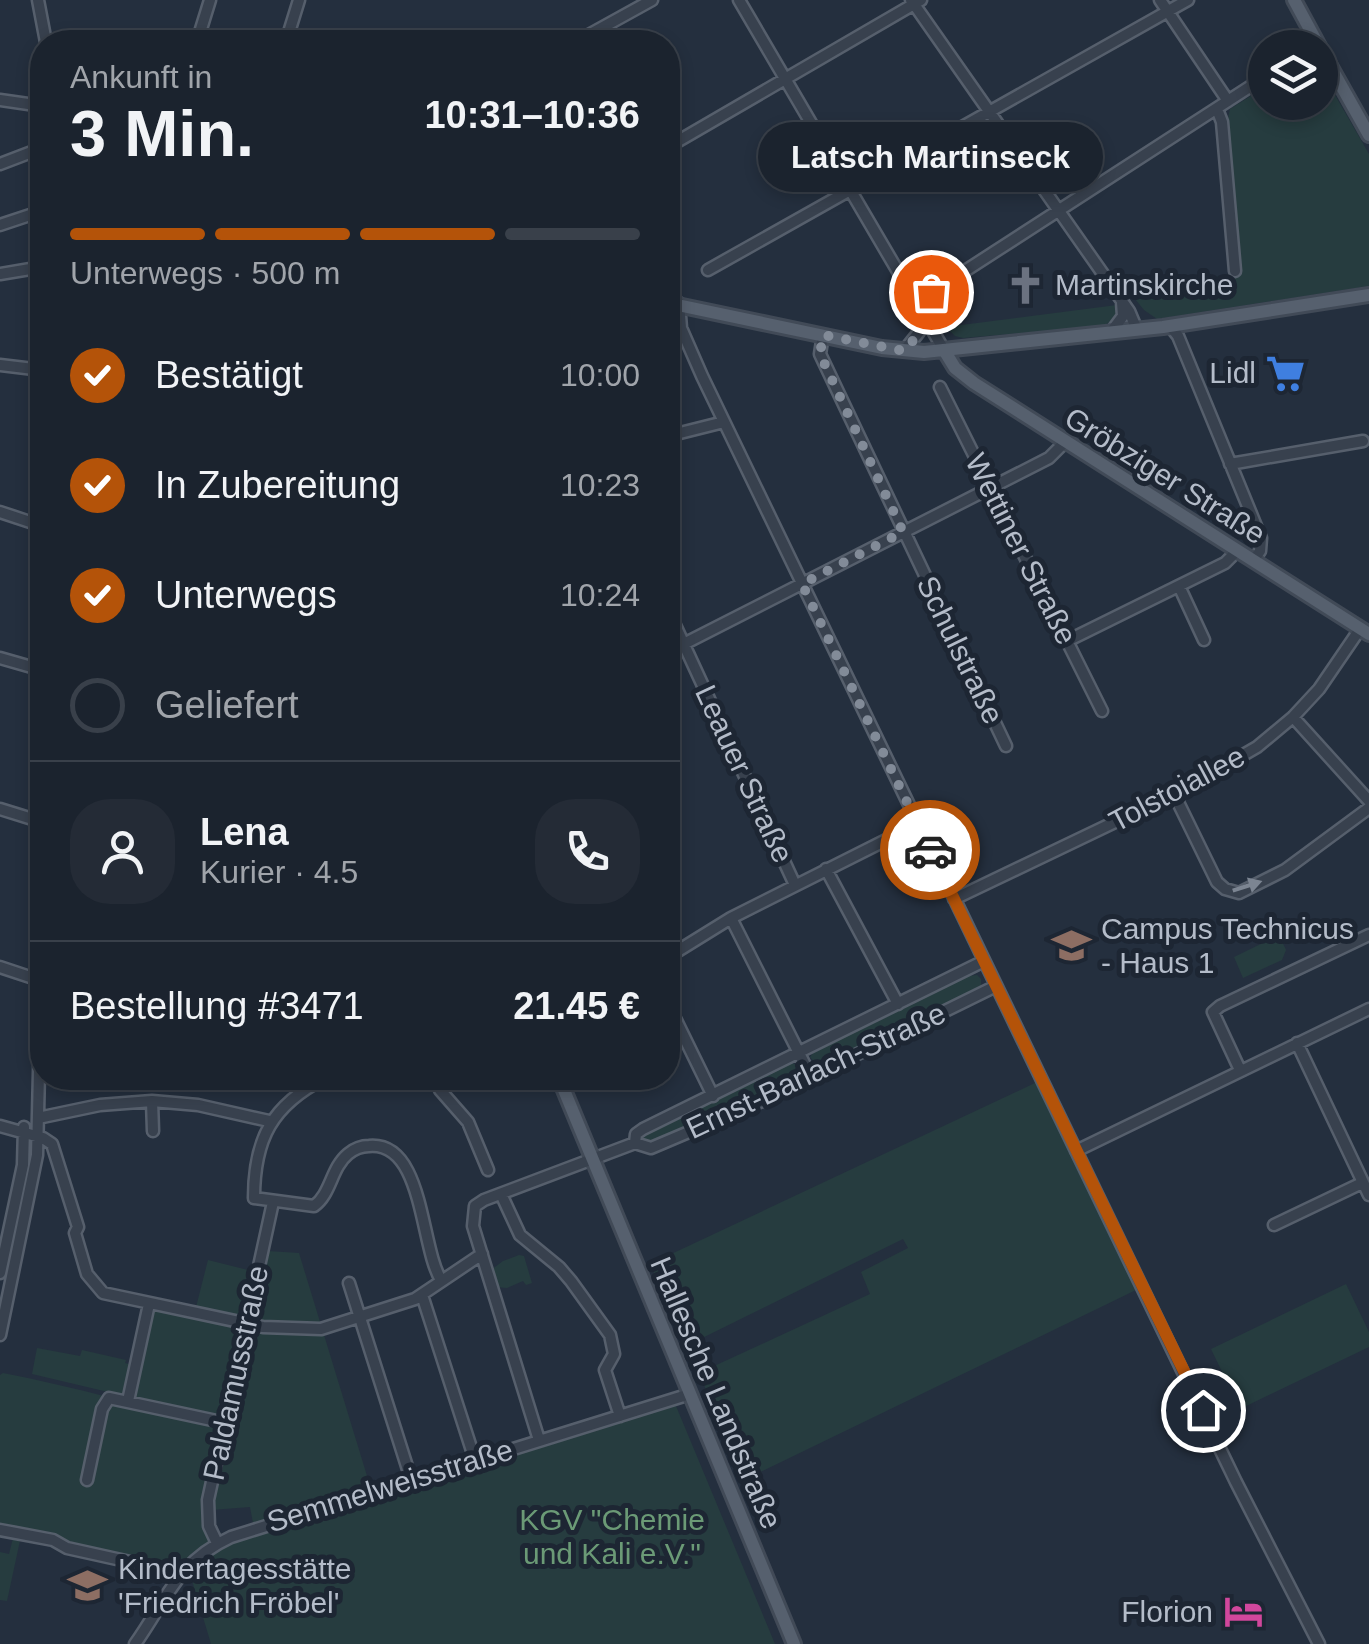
<!DOCTYPE html>
<html lang="de">
<meta charset="utf-8">
<style>
:root{--surface:#1b232e;--page:#242b36;--text:#f1f3f6;--muted:#a0a4aa;--line:#39404a;--accent:#b45309}
body{margin:0;font-family:Helvetica,sans-serif;background:var(--page);color:var(--text);height:100vh;display:flex;flex-direction:column;font-size:38px;white-space:nowrap}
*{box-sizing:border-box;margin:0}
p{font-size:32px;color:var(--muted)}
.icon{flex:none;width:55px;height:55px;fill:none;stroke:currentColor;stroke-width:2;stroke-linecap:round;stroke-linejoin:round}
.map{position:relative;flex:1;overflow:hidden}
.details{position:absolute;left:30px;top:30px;width:650px;height:1060px;display:flex;flex-direction:column;background:var(--surface);border-radius:40px;box-shadow:0 5px 15px #0003,0 0 0 2px var(--line)}
.details>*{flex:none}
.controls{position:absolute;left:1248px;top:30px;display:grid;gap:20px}
.controls a{display:grid;place-items:center;width:90px;height:90px;border-radius:50%;background:var(--surface);box-shadow:0 5px 15px #0003,0 0 0 2px var(--line);font-size:50px}
.pin{position:absolute;display:grid;place-items:center;width:85px;height:85px;color:#fff;margin:-42px;border:5px solid #fff;border-radius:50%;box-shadow:0 2px 10px #0007}
.courier{position:absolute;display:grid;place-items:center;width:100px;height:100px;margin:-50px;border:8px solid #b45309;border-radius:50%;background:#fff;color:#222;box-shadow:0 2px 12px #0007}
.bubble{position:absolute;height:70px;border-radius:35px;background:var(--surface);box-shadow:0 5px 15px #0003,0 0 0 2px var(--line);font-size:32px;font-weight:700;line-height:70px;text-align:center}
.head em{font-style:normal;font-weight:700}
.head div{display:flex;flex-direction:column-reverse}
.head{display:flex;align-items:center;justify-content:space-between;height:170px;padding:0 40px}
h1{font-size:65px;font-weight:700;line-height:75px}
.bar{display:grid;grid-template-columns:repeat(4,1fr);gap:15px 10px;align-content:center;height:120px;padding:0 40px}
.bar i{height:12px;border-radius:8px;background:var(--line)}
.bar .on{background:var(--accent)}
.bar p{grid-column:span 4}
.line{display:flex;align-items:center;gap:25px;padding:0 40px;border-top:2px solid var(--line)}
.line div{flex:1}
.round{display:grid;place-items:center;flex:none;width:105px;height:105px;border-radius:40px;background:var(--page)}
ol{padding:0 40px;list-style:none}
li{display:flex;align-items:center;gap:30px;height:110px}
li p{margin-inline-start:auto}
li .icon{padding:10px;border-radius:50%;background:var(--accent);color:#fff;stroke-width:4}
li:last-child{color:var(--muted)}
li i{width:55px;height:55px;border:5px solid var(--line);border-radius:50%}
.map>svg:first-child{display:block}
.green{fill:#263c3f}
.lines{fill:none;stroke-linecap:round;stroke-linejoin:round}
.minor-casing{stroke:#565f6c;stroke-width:15}
.major-casing{stroke:#414a57;stroke-width:18}
.minor{stroke:#38414e;stroke-width:10}
.major{stroke:#56606e;stroke-width:12}
.oneway{fill:#7c8592}
.done{stroke:#828b98;stroke-width:10;stroke-dasharray:0 18}
.route{stroke:#b45309;stroke-width:12}
.labels{text-anchor:middle;stroke-width:10;stroke-linejoin:round;paint-order:stroke}
.poi-label{font-size:30px;fill:#b4bcc9;stroke:#1d2633;text-anchor:start}
.street-label{font-size:30px;fill:#b4bcc9;stroke:#1d2633}
.park-label{font-size:30px;fill:#6b9a76;stroke:#1d2633}
</style>
<div class="map">
<svg width="1369" height="1644" viewBox="0 0 1369 1644">
<rect width="100%" height="100%" fill="#242f3e"/>
<path class="green" d="M1320 69 1369 154V286L1157 319 1144 310 1131 294 1148 286 1242 273 1228 118 1230 109 1265 87V102H1320Z
M1117 305 1118 315 1104 326 963 338 955 336 946 327Z
M1279 935 1286 950 1282 960 1243 978 1234 957Z
M977 975 981 979V989L824 1065 819 1067 810 1057 816 1049 962 977Z
M792 1063 803 1068V1075L659 1142 652 1144 643 1141 645 1132Z
M1037 1082 1136 1290 744 1480 699 1373 870 1294 861 1272 908 1248 903 1239 686 1346 650 1264Z
M268 1251 299 1253 371 1489 253 1523 250 1507 211 1510Z
M519 1255 524 1256 532 1283 526 1285 523 1281 507 1288 496 1287 491 1270 503 1261Z
M208 1260 252 1271 244 1320 195 1311Z
M1346 1284 1369 1332V1347L1240 1409 1211 1349Z
M156 1309 241 1327 224 1419 134 1399 152 1312Z
M37 1348 80 1356 82 1350 126 1360 125 1363 132 1365 125 1396 32 1374Z
M3 1373C76 1387 147 1408 220 1425L204 1522 210 1543 179 1567H170L0 1528V1375Z
M676 1406 775 1644H211L191 1577 212 1552 229 1543Z
M14 1534 21 1536 7 1601 0 1600V1552L9 1554Z"/>
<g class="lines">
<defs>
<path id="minor" d="M38 0 46 42
M739 0 944 350
M911 0 1129 311 1137 330
M1160 0 1228 101
M197 42 210 0
M286 42 299 0
M576 42 652 0
M0 100 42 106
M1217 109 1222 122 1235 271
M668 147 921 0
M0 164 42 148
M0 225 42 211
M708 270 1188 0
M0 274 42 267
M917 302 1265 77
M679 303 681 328 702 376 1236 1482 1319 1644
M1170 326 1178 336 1261 538 1260 551 1253 561
M1111 332 1123 316 1122 302
M823 335 820 354 1006 746
M904 351 919 332 922 313
M0 365 42 370
M940 387 1102 711
M668 436 724 422
M1230 464 1363 441
M0 512 42 526
M1179 586 1204 640
M668 610 795 885
M1067 641 1225 563 1237 551
M668 652 1049 458 1065 442
M0 658 42 670
M1293 717 1369 801
M1174 794 1217 882 1225 889 1239 893 1285 870 1369 808
M0 809 42 822
M826 869 898 1004
M954 899 1186 788 1257 747 1293 717 1319 689 1360 629
M731 918 811 1077
M668 957 731 918 918 824
M0 967 42 981
M668 1004 713 1096
M1297 1043 1369 1195
M1240 1070 1213 1012 1220 1006 1369 935
M325 1078C272 1105 254 1139 254 1198L314 1206C331 1194 331 1168 348 1154 354 1149 361 1146 369 1146 424 1141 420 1246 441 1280
M418 1078 435 1079
M435 1079 440 1090 468 1122 488 1170
M152 1101 153 1131
M38 1118 100 1105 152 1101 198 1105 269 1121
M0 1126 43 1138 52 1144 78 1227 75 1233 87 1274 103 1293 263 1327 321 1329 415 1299 482 1254
M635 1143 636 1134 643 1129 984 961
M1076 1151 1369 1009
M501 1194 520 1235 559 1267 571 1281 610 1335 614 1354 605 1370 620 1416
M1274 1225 1362 1183
M0 1273 23 1165 24 1127
M349 1283 411 1479
M422 1295 475 1460
M0 1335 37 1155 42 949
M128 1401 149 1304
M539 1440 473 1226 475 1206 484 1200 635 1143 651 1148 762 1101 996 986
M87 1480 102 1409 109 1398 226 1423
M0 1530 53 1540 67 1548 180 1573
M217 1543 209 1526 208 1500 273 1202
M135 1644C167 1599 177 1562 231 1537L690 1394"/>
<path id="major" d="M1294 0 1320 48
M1320 48 1369 135
M668 303 882 348 924 352 1163 327 1369 295
M944 350 955 368 974 383 1369 634
M559 1078 794 1644"/>
</defs>
<use href="#minor" class="minor-casing"/>
<use href="#major" class="major-casing"/>
<use href="#minor" class="minor"/>
<use href="#major" class="major"/>
</g>
<defs><path id="oneway-solid" d="M-6-.8H1V-3.2L6.5 0L1 3.2V.8H-6Z" transform="scale(2.5)"/></defs>
<use class="oneway" href="#oneway-solid" transform="translate(1247 886) rotate(-18)"/>
<g class="lines">
<path class="done" d="M930 850 802 584 903 532 820 354 823 335 904 351C918 337 926 321 916 302L931 292"/>
<path class="route" d="M930 850 1203 1410"/>
</g>
<defs>
<symbol id="church-bare" viewBox="-9 -9 18 18"><path d="M-1.2-6h2.4v3.5h3.3v2.4h-3.3V6h-2.4V-.1h-3.3v-2.4h3.3Z" fill="#6b7280" stroke="#1d2633" stroke-width="2.5" paint-order="stroke"/></symbol>
<symbol id="supermarket-bare" viewBox="-9 -9 18 18"><path d="M-6-5.5h2.5l.6 2H6L4.5 2H-2.5L-4.4-4H-6ZM-1.5 3.2a1.3 1.3 0 1 0 .1 0ZM3 3.2a1.3 1.3 0 1 0 .1 0Z" fill="#3f7fe0" stroke="#1d2633" stroke-width="2.5" paint-order="stroke"/></symbol>
<symbol id="school-bare" viewBox="-9 -9 18 18"><path d="M0-5L7-2L0 1L-7-2ZM-4 1L0 2.5L4 1V4Q0 6-4 4Z" fill="#8d6e63" stroke="#1d2633" stroke-width="2.5" paint-order="stroke"/></symbol>
<symbol id="hotel-bare" viewBox="-9 -9 18 18"><path d="M-6-4.5h1.5V1H6V5H4.5V3h-9V5H-6ZM-4 0a1.8 1.8 0 1 1 3.6 0ZM.5 0V-2.5h3Q6-2.5 6 0Z" fill="#d1479c" stroke="#1d2633" stroke-width="2.5" paint-order="stroke"/></symbol>
</defs>
<g fill-rule="evenodd">
<use href="#church-bare" x="998" y="258" width="55" height="55"/>
<use href="#supermarket-bare" x="1258" y="346" width="55" height="55"/>
<use href="#school-bare" x="1044" y="918" width="55" height="55"/>
<use href="#school-bare" x="60" y="1558" width="55" height="55"/>
<use href="#hotel-bare" x="1216" y="1584" width="55" height="55"/>
</g>
<g class="labels">
<g class="poi-label">
<text x="1055" y="295">Martinskirche</text>
<text x="1256" y="383" text-anchor="end">Lidl</text>
<text x="1101" y="939">Campus Technicus<tspan x="1101" dy="34">- Haus 1</tspan></text>
<text x="118" y="1579">Kindertagesstätte<tspan x="118" dy="34">'Friedrich Fröbel'</tspan></text>
<text x="1213" y="1622" text-anchor="end">Florion</text>
</g>
<g class="street-label">
<text transform="translate(1165 476) rotate(32)" y="10">Gröbziger Straße</text>
<text transform="translate(1021 549) rotate(63)" y="10">Wettiner Straße</text>
<text transform="translate(960 650) rotate(64)" y="10">Schulstraße</text>
<text transform="translate(744 774) rotate(65)" y="10">Leauer Straße</text>
<text transform="translate(1177 789) rotate(-28)" y="10">Tolstoiallee</text>
<text transform="translate(816 1071) rotate(-25)" y="10">Ernst-Barlach-Straße</text>
<text transform="translate(236 1373) rotate(-78)" y="10">Paldamusstraße</text>
<text transform="translate(716 1393) rotate(67)" y="10">Hallesche Landstraße</text>
<text transform="translate(390 1486) rotate(-17)" y="10">Semmelweisstraße</text>
</g>
<g class="park-label">
<text x="612" y="1530">KGV "Chemie<tspan x="612" dy="34">und Kali e.V."</tspan></text>
</g>
</g>
</svg>
<div class="controls">
<a><svg class="icon" aria-label="layers" viewBox="0 0 24 24"><path d="M12 4l9 5-9 5-9-5zM3 14l9 5 9-5"/></svg></a>
</div>
<div class="pin" style="left:931px;top:292px;background:#ea580c"><svg class="icon" aria-label="bag" viewBox="0 0 24 24"><path d="M5 8h14l-1 12H6zM9 8a3 3 0 0 1 6 0"/></svg></div>
<div class="pin" style="left:1203px;top:1410px;background:#1f2937"><svg class="icon" aria-label="home" viewBox="0 0 24 24"><path d="M3 11l9-7 9 7M6 9v11h12V9"/></svg></div>
<div class="courier" style="left:930px;top:850px"><svg class="icon" aria-label="car" viewBox="0 0 24 24"><path d="M5 17H2v-5l4-1 3-4h7l3 4 3 1v5h-3M9 17h6M6 11h13"/><circle cx="7" cy="17" r="2"/><circle cx="17" cy="17" r="2"/></svg></div>
<div class="bubble" style="left:758px;top:122px;width:345px">Latsch Martinseck</div>
<section class="details">
<div class="head"><div><h1>3 Min.</h1><p>Ankunft in</p></div><em>10:31–10:36</em></div>
<div class="bar"><i class="on"></i><i class="on"></i><i class="on"></i><i></i><p>Unterwegs · 500 m</p></div>
<ol>
<li><svg class="icon" aria-label="check" viewBox="0 0 24 24"><path d="M5 12l5 5 9-10"/></svg>Bestätigt<p>10:00</p></li>
<li><svg class="icon" aria-label="check" viewBox="0 0 24 24"><path d="M5 12l5 5 9-10"/></svg>In Zubereitung<p>10:23</p></li>
<li><svg class="icon" aria-label="check" viewBox="0 0 24 24"><path d="M5 12l5 5 9-10"/></svg>Unterwegs<p>10:24</p></li>
<li><i></i>Geliefert</li>
</ol>
<div class="line" style="height:180px"><a class="round"><svg class="icon" aria-label="person" viewBox="0 0 24 24"><circle cx="12" cy="8" r="4"/><path d="M4 21q1-7 8-7t8 7"/></svg></a><div><b>Lena</b><p>Kurier · 4.5</p></div><a class="round"><svg class="icon" aria-label="phone" viewBox="0 0 24 24"><path d="M5 4h4l2 5-3 2q2 4 5 5l2-3 5 2v4C11 20 4 13 5 4z"/></svg></a></div>
<div class="line" style="height:130px"><div>Bestellung #3471</div><b>21.45 €</b></div>
</section>
</div>
